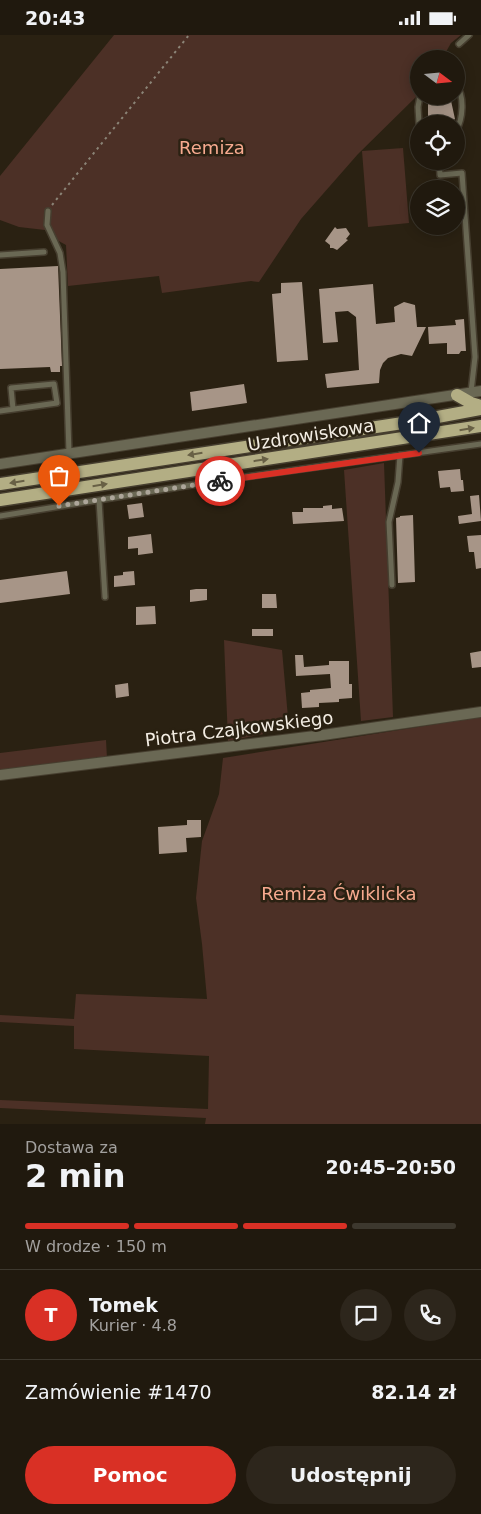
<!DOCTYPE html>
<html lang="pl">
<meta charset="utf-8">
<style>
:root{--surface:#20190e;--page:#2d261c;--text:#f1f3f6;--muted:#a2a09e;--line:#3d382e;--accent:#d93025}
body{margin:0;font-family:"DejaVu Sans",sans-serif;background:var(--page);color:var(--text);height:100vh;display:flex;flex-direction:column;font-size:19px;white-space:nowrap}
*{box-sizing:border-box;margin:0}
p{font-size:16px;color:var(--muted)}
.icon{flex:none;width:28px;height:28px;fill:none;stroke:currentColor;stroke-width:2;stroke-linecap:round;stroke-linejoin:round}
.map{position:relative;height:1089px;overflow:hidden}
.drawer{display:flex;flex-direction:column;background:var(--surface);flex:1}
.drawer>*{flex:none}
.needle{width:32px;rotate:106deg}
.tools{position:absolute;left:410px;top:15px;display:grid;gap:10px}
.tools a{display:grid;place-items:center;width:55px;height:55px;border-radius:50%;background:var(--surface);box-shadow:0 2px 12px #0003,0 0 0 1px var(--line);font-size:25px}
.pin{position:absolute;display:grid;place-items:center;width:42px;height:42px;color:#fff;margin:-51px -21px;border-radius:50% 50% 50% 0;rotate:-45deg;box-shadow:0 0 5px #0007}
.pin .icon{rotate:45deg}
.courier{position:absolute;display:grid;place-items:center;width:50px;height:50px;margin:-25px;border:4px solid #d93025;border-radius:50%;background:#fff;color:#222;box-shadow:0 1px 6px #0007}
.head em{font-style:normal;font-weight:700}
.head div{display:flex;flex-direction:column-reverse}
.head{display:flex;align-items:center;justify-content:space-between;height:85px;padding:0 25px}
h1{font-size:32px;font-weight:700;line-height:38px}
.bar{display:grid;grid-template-columns:repeat(4,1fr);gap:8px 5px;align-content:center;height:60px;padding:0 25px}
.bar i{height:6px;border-radius:4px;background:var(--line)}
.bar .on{background:var(--accent)}
.bar p{grid-column:span 4}
.line{display:flex;align-items:center;gap:12px;padding:0 25px;border-top:1px solid var(--line)}
.line div{flex:1}
.round{display:grid;place-items:center;flex:none;width:52px;height:52px;border-radius:26px;background:var(--page)}
.cta{display:flex;gap:10px;margin-top:auto;padding:10px 25px}
.cta a{flex:1;height:58px;border-radius:30px;background:var(--accent);color:#fff;font-size:20px;font-weight:700;line-height:58px;text-align:center}
.cta a+a{background:var(--page);color:var(--text)}
.status{display:flex;justify-content:space-between;align-items:center;height:35px;padding:0 25px;background:var(--surface);direction:ltr}
.status svg{height:14px;fill:currentColor}
.map>svg:first-child{display:block}
.green{fill:#4c3026}
.building{fill:#a79587}
.lines{fill:none;stroke-linecap:round;stroke-linejoin:round}
.lane-casing{stroke:#463e2f;stroke-width:8}
.street-casing{stroke:#463e2f;stroke-width:12}
.primary-casing{stroke:#463e2f;stroke-width:15}
.path{stroke:#8b8477;stroke-width:2;stroke-dasharray:2.5 4;stroke-linecap:butt}
.lane{stroke:#6a6854;stroke-width:5}
.street{stroke:#6a6854;stroke-width:10}
.primary{stroke:#b3ae84;stroke-width:12}
.oneway{fill:#686045}
.done{stroke:#ada69a;stroke-width:5;stroke-dasharray:0 9}
.route{stroke:#d93025;stroke-width:6}
.labels{text-anchor:middle;stroke-width:5;stroke-linejoin:round;paint-order:stroke}
.park-label{font-size:18px;fill:#f7aa8f;stroke:#2a2112}
.street-label{font-size:18px;fill:#f3ede3;stroke:#2a2112}
</style>
<div class="status"><b>20:43</b><svg viewBox="0 0 49 12"><path d="M0 12V9h3v3zM5 12V6h3v6zM10 12V3h3v9zM15 12V0h3v12zM26 1h20v11H26zM47 4h2v5h-2z"/></svg></div>
<div class="map">
<svg width="481" height="1089" viewBox="0 0 481 1089">
<rect width="100%" height="100%" fill="#2a2112"/>
<path class="green" d="M114 0H461L451 8 442 24H419V59L358 119 301 184 259 247 251 246 162 258 159 241 68 251 66 210 55 204 45 195 19 192 0 185V141Z
M403 113 409 188 368 192 362 116Z
M384 428 393 682 361 686 344 435Z
M224 605 282 615 289 694 228 706Z
M481 682V1089H205L206 1083 0 1073V1065L208 1074 209 1021 74 1014V991L0 987V980L74 984 76 959 207 964 202 909 196 863 202 806 219 759 223 723Z
M106 705 107 724 0 737V718Z"/>
<path class="building" d="M428 61H450L455 84 448 89H433V85L431 86 428 81Z
M335 192 337 194 346 193 350 199 346 204 348 205 337 215 333 213H330V210L325 206Z
M58 231 62 331H60V337H51L50 332 0 334V234Z
M302 247 308 325 277 327 272 259 281 258V248Z
M373 249 376 289 395 287 394 272 404 267 415 270 417 292H426L412 321 401 319 388 323 383 328 380 335 379 348 327 353 325 339 359 335 356 282 348 276 335 277 338 307 323 308 319 254Z
M464 284 466 316H461L459 319H447V308L429 309 428 292 456 290 455 285Z
M244 349 247 368 192 376 190 357Z
M460 434 461 445H463L464 456 451 457 450 452 440 453 438 436Z
M479 460 481 486 459 489 458 481 472 479 470 461Z
M142 468 144 482 129 484 127 470Z
M332 470V474L342 473 344 486 293 489 292 477H303V473H323V471Z
M413 480 415 547 398 548 396 483 400 482V481Z
M151 499 153 518 138 520V513L128 514V502Z
M481 500V533L476 534 474 517H469L467 501Z
M67 536 70 559 0 568V545Z
M134 536 135 550 114 552V541L123 540V537Z
M196 554H207V565L190 567V555Z
M262 559H276L277 573H262Z
M155 571 156 589 136 590V572Z
M252 594H273V601H252Z
M481 616V632L472 633 470 618Z
M295 620H303L304 632 329 630V626H349V649H352V663L339 664V667L319 668V672L302 673 301 658 310 657V655L331 653 330 639 296 641Z
M128 648 129 661 116 663 115 650Z
M187 785H201V802L186 803 187 817 159 819 158 792 187 790Z"/>
<g class="lines">
<defs>
<path id="lane" d="M459 9 469 0
M456 50C465 61 463 84 456 96
M419 89 418 72 420 61
M439 126 440 140 462 138 475 322 471 357
M48 176 47 190 60 218 63 237 69 418
M0 220 44 217
M0 376 57 368 54 349 11 353 13 374
M99 465 105 562
M0 481 210 447 481 409
M392 550 389 487 398 447 400 420"/>
<path id="street" d="M0 429 481 356
M0 740 323 700 481 677"/>
<path id="primary" d="M457 360 471 368 481 371
M0 449 416 386 481 374
M0 465 481 391"/>
</defs>
<use href="#lane" class="lane-casing"/>
<use href="#street" class="street-casing"/>
<use href="#primary" class="primary-casing"/>
<path class="path" d="M52 170 189 0"/>
<use href="#lane" class="lane"/>
<use href="#street" class="street"/>
<use href="#primary" class="primary"/>
</g>
<defs><path id="oneway-solid" d="M-6-.8H1V-3.2L6.5 0L1 3.2V.8H-6Z" transform="scale(1.25)"/></defs>
<g class="oneway">
<use href="#oneway-solid" transform="translate(467 394) rotate(-9)"/>
<use href="#oneway-solid" transform="translate(195 419) rotate(171)"/>
<use href="#oneway-solid" transform="translate(261 425) rotate(-9)"/>
<use href="#oneway-solid" transform="translate(17 447) rotate(171)"/>
<use href="#oneway-solid" transform="translate(100 450) rotate(-9)"/>
</g>
<g class="lines">
<path class="done" d="M59 471 220 446"/>
<path class="route" d="M220 446 419 418"/>
</g>
<g class="labels">
<g class="park-label">
<text x="212" y="119">Remiza</text>
<text x="339" y="865">Remiza Ćwiklicka</text>
</g>
<g class="street-label">
<text transform="translate(311 400) rotate(-9)" y="6">Uzdrowiskowa</text>
<text transform="translate(239 694) rotate(-7)" y="6">Piotra Czajkowskiego</text>
</g>
</g>
</svg>
<div class="tools">
<a><svg class="needle" viewBox="-14 -14 28 28"><path d="M0-13l5 13h-10z" fill="#e53935"/><path d="M0 13l5-13h-10z" fill="#a2a09e"/></svg></a>
<a><svg class="icon" aria-label="locate" viewBox="0 0 24 24"><circle cx="12" cy="12" r="6"/><path d="M12 2v4M12 18v4M2 12h4M18 12h4"/></svg></a>
<a><svg class="icon" aria-label="layers" viewBox="0 0 24 24"><path d="M12 4l9 5-9 5-9-5zM3 14l9 5 9-5"/></svg></a>
</div>
<div class="pin" style="left:59px;top:471px;background:#ea580c"><svg class="icon" aria-label="bag" viewBox="0 0 24 24"><path d="M5 8h14l-1 12H6zM9 8a3 3 0 0 1 6 0"/></svg></div>
<div class="pin" style="left:419px;top:418px;background:#1f2937"><svg class="icon" aria-label="home" viewBox="0 0 24 24"><path d="M3 11l9-7 9 7M6 9v11h12V9"/></svg></div>
<div class="courier" style="left:220px;top:446px"><svg class="icon" aria-label="bike" viewBox="0 0 24 24"><circle cx="6" cy="16" r="4"/><circle cx="18" cy="16" r="4"/><path d="M6 16l4-8h5l3 8M10 8l3 8H6M13 5h3"/></svg></div>
</div>
<section class="drawer">
<div class="head"><div><h1>2 min</h1><p>Dostawa za</p></div><em>20:45–20:50</em></div>
<div class="bar"><i class="on"></i><i class="on"></i><i class="on"></i><i></i><p>W drodze · 150 m</p></div>
<div class="line" style="height:90px"><b class="round" style="background:var(--accent);color:#fff">T</b><div><b>Tomek</b><p>Kurier · 4.8</p></div><a class="round"><svg class="icon" aria-label="chat" viewBox="0 0 24 24"><path d="M4 5h16v11H9l-5 4z"/></svg></a><a class="round"><svg class="icon" aria-label="phone" viewBox="0 0 24 24"><path d="M5 4h4l2 5-3 2q2 4 5 5l2-3 5 2v4C11 20 4 13 5 4z"/></svg></a></div>
<div class="line" style="height:65px"><div>Zamówienie #1470</div><b>82.14 zł</b></div>
<div class="cta"><a>Pomoc</a><a>Udostępnij</a></div>
</section>
